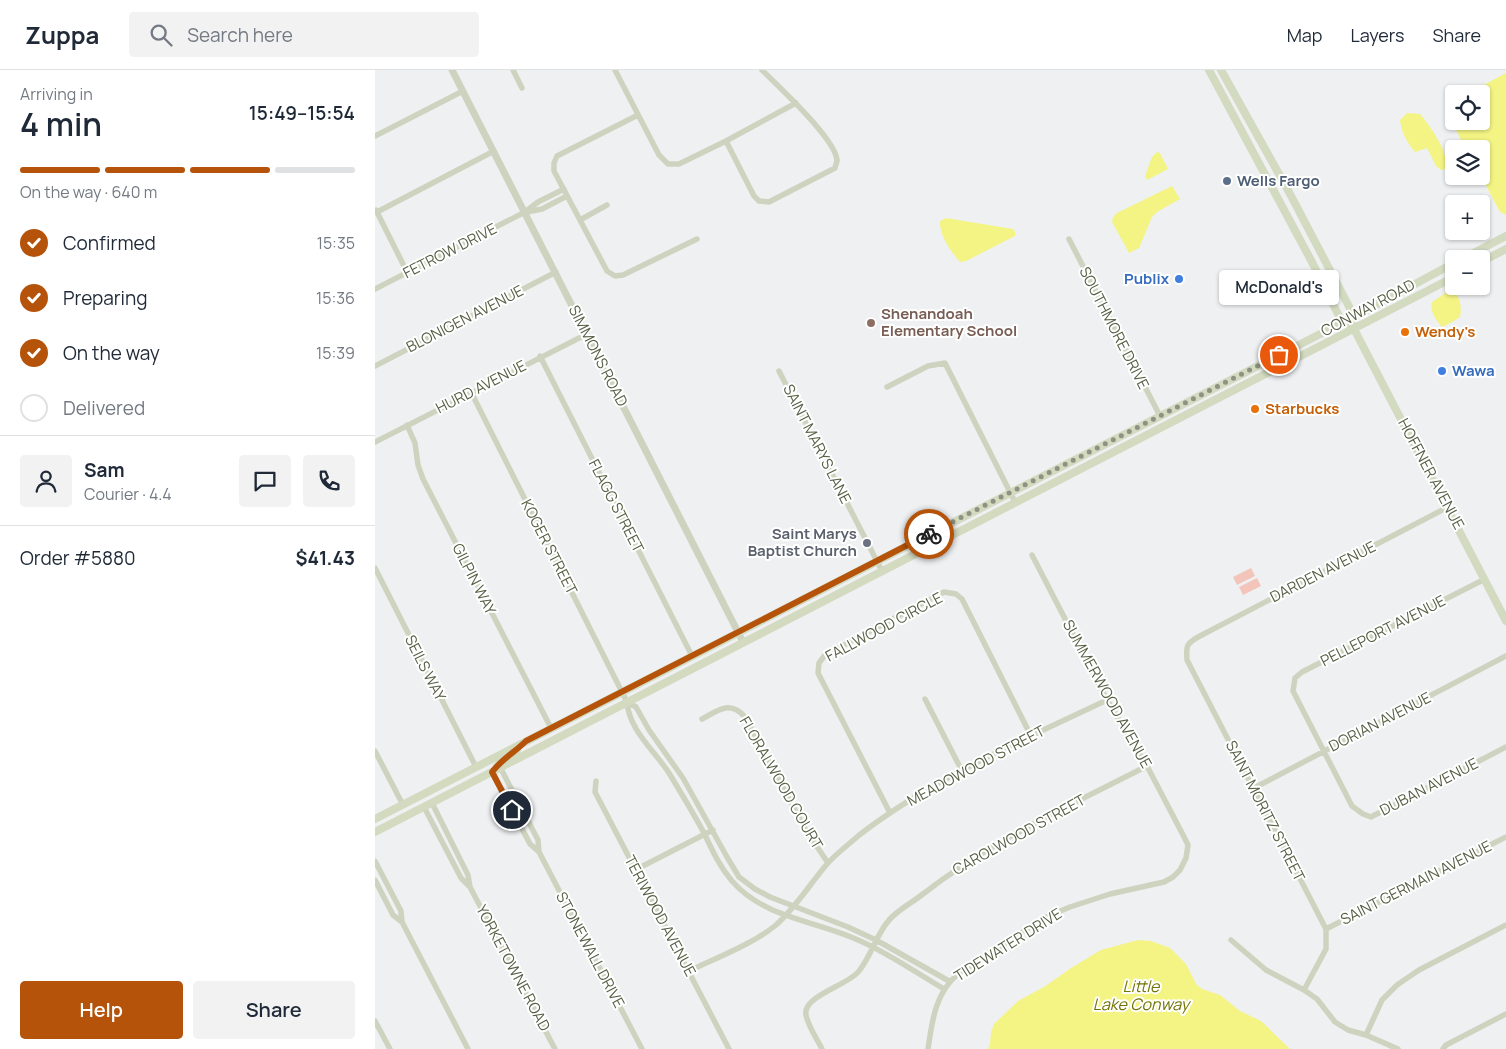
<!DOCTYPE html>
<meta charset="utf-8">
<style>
:root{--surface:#fff;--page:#f2f2f3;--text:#1f2937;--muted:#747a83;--line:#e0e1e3;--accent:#b45309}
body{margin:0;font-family:Manrope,sans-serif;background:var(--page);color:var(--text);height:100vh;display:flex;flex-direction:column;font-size:19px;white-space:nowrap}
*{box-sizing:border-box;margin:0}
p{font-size:16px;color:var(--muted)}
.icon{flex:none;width:28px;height:28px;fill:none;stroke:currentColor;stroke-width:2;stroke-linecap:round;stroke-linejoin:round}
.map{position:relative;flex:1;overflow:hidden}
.details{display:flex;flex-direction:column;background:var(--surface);width:375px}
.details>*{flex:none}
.tools{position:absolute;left:1070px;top:15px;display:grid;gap:10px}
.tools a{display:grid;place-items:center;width:45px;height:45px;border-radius:5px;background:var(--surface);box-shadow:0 1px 4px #0004;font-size:25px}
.pin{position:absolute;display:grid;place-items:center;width:42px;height:42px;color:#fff;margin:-21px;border:2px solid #fff;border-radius:50%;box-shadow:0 1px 5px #0007}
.courier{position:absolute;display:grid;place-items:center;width:50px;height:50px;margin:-25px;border:4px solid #b45309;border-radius:50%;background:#fff;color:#222;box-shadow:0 1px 6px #0007}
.bubble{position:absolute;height:35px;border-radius:5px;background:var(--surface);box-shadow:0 1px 4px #0004;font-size:16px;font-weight:600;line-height:35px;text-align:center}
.summary em{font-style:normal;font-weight:600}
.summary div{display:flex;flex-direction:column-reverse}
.summary{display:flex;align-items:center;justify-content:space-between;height:85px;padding:0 20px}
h1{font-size:32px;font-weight:600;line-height:38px}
.bar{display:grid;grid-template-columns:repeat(4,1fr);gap:8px 5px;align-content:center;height:60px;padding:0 20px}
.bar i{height:6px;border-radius:4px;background:var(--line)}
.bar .active{background:var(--accent)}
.bar p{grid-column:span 4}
.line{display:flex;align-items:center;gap:12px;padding:0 20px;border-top:1px solid var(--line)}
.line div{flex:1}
.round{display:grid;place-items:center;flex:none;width:52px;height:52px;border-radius:5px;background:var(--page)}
ol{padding:0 20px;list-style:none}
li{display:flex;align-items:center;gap:15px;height:55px}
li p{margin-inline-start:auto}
li .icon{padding:5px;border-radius:50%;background:var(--accent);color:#fff;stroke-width:4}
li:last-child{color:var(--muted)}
li i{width:28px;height:28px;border:2px solid var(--line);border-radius:50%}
.cta{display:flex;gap:10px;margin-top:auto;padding:10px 20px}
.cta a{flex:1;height:58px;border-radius:5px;background:var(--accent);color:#fff;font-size:20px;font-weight:600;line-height:58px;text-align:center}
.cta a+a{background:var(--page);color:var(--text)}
header{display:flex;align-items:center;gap:30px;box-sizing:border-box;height:70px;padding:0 25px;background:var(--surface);border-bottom:1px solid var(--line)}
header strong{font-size:24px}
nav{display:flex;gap:28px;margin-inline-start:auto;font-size:18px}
.search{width:350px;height:45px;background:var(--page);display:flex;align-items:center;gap:12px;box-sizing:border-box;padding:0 18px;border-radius:5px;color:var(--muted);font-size:19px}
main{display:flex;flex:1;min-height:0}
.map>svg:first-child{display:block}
.green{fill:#f3c5ba}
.water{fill:#f3f483}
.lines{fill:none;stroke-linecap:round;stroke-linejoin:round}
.minor{stroke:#ced3bf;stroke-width:5.5}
.tertiary{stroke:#ced3bf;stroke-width:7}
.secondary{stroke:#d2dac0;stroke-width:8}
.done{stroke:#8d9282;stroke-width:5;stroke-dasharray:0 9}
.route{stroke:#b45309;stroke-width:6}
.service-dot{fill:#5c6f8a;stroke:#fff;stroke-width:2}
.shop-dot{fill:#3f7fe0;stroke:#fff;stroke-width:2}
.education-dot{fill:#8d6e63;stroke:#fff;stroke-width:2}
.food-dot{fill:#e8710a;stroke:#fff;stroke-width:2}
.worship-dot{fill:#6b7280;stroke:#fff;stroke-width:2}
.labels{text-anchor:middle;stroke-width:4;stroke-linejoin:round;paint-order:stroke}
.service-label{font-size:15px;font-weight:bold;fill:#4e5e75;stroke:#fff;text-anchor:start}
.street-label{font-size:15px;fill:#585f45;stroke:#fff}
.shop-label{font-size:15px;font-weight:bold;fill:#366cbe;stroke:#fff;text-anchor:end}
.education-label{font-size:15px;font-weight:bold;fill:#785e54;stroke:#fff;text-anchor:start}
.food-label{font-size:15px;font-weight:bold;fill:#c56008;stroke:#fff;text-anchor:start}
.worship-label{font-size:15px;font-weight:bold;fill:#5b616d;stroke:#fff;text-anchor:end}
.water-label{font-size:16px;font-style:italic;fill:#737507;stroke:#fff}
</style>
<header>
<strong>Zuppa</strong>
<div class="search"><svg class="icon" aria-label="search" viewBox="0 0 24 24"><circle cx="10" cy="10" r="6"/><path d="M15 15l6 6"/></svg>Search here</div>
<nav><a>Map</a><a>Layers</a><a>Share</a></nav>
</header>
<main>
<section class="details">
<div class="summary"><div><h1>4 min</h1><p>Arriving in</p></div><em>15:49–15:54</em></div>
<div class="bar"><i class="active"></i><i class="active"></i><i class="active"></i><i></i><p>On the way · 640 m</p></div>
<ol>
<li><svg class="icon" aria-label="check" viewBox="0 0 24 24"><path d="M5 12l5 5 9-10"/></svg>Confirmed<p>15:35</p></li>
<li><svg class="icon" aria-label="check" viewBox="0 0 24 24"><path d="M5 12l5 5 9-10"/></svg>Preparing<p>15:36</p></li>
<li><svg class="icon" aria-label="check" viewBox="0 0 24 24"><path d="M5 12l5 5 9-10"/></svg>On the way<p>15:39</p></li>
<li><i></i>Delivered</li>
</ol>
<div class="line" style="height:90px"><a class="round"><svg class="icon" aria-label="person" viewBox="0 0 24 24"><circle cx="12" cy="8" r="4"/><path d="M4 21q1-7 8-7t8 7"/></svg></a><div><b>Sam</b><p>Courier · 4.4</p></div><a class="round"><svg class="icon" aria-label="chat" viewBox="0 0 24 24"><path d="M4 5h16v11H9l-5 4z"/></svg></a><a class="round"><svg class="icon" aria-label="phone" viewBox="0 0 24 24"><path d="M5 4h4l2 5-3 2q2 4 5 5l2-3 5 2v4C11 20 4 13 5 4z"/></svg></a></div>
<div class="line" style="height:65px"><div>Order #5880</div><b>$41.43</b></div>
<div class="cta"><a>Help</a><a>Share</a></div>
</section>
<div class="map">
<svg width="1131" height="979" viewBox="0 0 1131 979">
<rect width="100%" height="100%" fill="#eff0f2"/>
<path class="green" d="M876 498 880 506 862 515 858 507Z
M882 508 886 516 868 525 864 517Z"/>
<path class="water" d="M1131 3V145L1125 142 1106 106V79H1091L1071 41 1075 32 1079 31V51H1106V24H1092Z
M1032 43 1045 44C1054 55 1076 84 1070 99L1066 100 1061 96 1052 78 1040 82C1032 73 1026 61 1025 50Z
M782 82 785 83 793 99 772 110 770 106 777 87Z
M797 116 799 119 805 129 782 142 777 147 764 178 754 183 737 152 738 147 742 143Z
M571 148 638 159 640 162V166L591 191 585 192C576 182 564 165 565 151Z
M1079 220C1085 229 1087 236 1085 247L1077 252 1067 257C1060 249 1055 242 1057 232L1072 222Z
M763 870 776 871 795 878 811 894 821 914 827 919 845 925 865 941 886 951 915 979H613L615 974 616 962 619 954 643 931 669 917 696 898 726 880Z"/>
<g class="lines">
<path class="minor" d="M138 0 147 18
M240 0 284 85 293 94H304L351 71 421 33
M263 45 182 86 179 93V101L232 201 240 206 248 205 322 169
M0 66 88 21
M351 71 379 126 384 131 394 132 460 98C460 96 462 92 462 91 462 70 403 16 387 0
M1 140 32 202
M2 142 119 81
M152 142 167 139 192 126
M205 150 232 135
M694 169 785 346
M0 219 150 142 163 132 189 119
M165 286 317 586
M0 296 181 202
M404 301 507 501
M512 317 553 296 570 293 640 432
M96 322 252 632C254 660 279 680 294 703 306 723 319 744 330 765 338 782 345 797 357 811 387 846 435 850 476 867 508 880 539 901 569 919
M32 355 40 373 43 395 48 409 176 658
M0 372 212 264
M0 498 101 697
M1110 509 927 602 920 608 918 621 977 736 988 744 996 747 1131 677
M550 629 587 701
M252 632 261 637 274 660 308 708 352 787 364 807 380 819 395 827 473 857 501 870 574 911
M327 649C344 640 355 630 370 647L432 762 453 793
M0 681 28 735
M125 697 163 770 164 782
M117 701 155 774 164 782 267 979
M221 711 220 722 354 979
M879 718 1131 586
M57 733 93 805 95 817 180 979
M49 737 86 808 95 817
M515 743 443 603 444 593 450 585 569 522 581 524 587 529 656 666
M0 791 26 841 27 852
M260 800 338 760
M0 810 18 845 27 852 93 979
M951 859 1131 767
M856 870 891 900 929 920 942 929 960 952 973 960 991 965 1023 979
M314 901C341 888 378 874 401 855 421 837 435 814 452 794 461 784 473 775 483 766 558 708 646 671 732 630
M929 920 951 879V859L812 590C811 576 811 574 823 567L1073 437
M0 951 15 979
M991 965 1007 930 1022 915 1044 900 1131 855
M447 979C442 969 433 956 431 945 427 926 474 915 484 901 497 885 501 864 515 849 524 839 538 832 548 824 616 771 696 735 772 696
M553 979C557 952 560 923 583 904L669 848 695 837 735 824 789 812 798 807 805 800 811 788 813 775 807 763 772 696 732 630 657 485
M1068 979 1071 975 1131 944"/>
<path class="tertiary" d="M77 0 368 572"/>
<path class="secondary" d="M834 0 938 194 967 252 979 259
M846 0 914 122 979 246V259L1131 551
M1087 189 1131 166
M1106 192 1131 179
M122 696 142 680
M0 749 992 240 1079 193
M0 762 1079 207"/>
</g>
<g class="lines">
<path class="done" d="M554 464 904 285"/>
<path class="route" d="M137 740 117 702C127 689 140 682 151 671L554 464"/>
</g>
<circle class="service-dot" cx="852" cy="111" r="5"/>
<g class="shop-dot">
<circle cx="804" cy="209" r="5"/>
<circle cx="1067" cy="301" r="5"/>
</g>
<circle class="education-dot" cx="496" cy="253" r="5"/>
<g class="food-dot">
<circle cx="1030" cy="262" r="5"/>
<circle cx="880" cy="339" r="5"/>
</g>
<circle class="worship-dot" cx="492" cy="473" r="5"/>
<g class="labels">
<g class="service-label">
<text x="862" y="116">Wells Fargo</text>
</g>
<g class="street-label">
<text transform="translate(75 181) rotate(-27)" y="5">FETROW DRIVE</text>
<text transform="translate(993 238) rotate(-28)" y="5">CONWAY ROAD</text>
<text transform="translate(90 249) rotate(-27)" y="5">BLONIGEN AVENUE</text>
<text transform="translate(739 258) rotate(63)" y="5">SOUTHMORE DRIVE</text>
<text transform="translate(223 286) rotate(63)" y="5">SIMMONS ROAD</text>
<text transform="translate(106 317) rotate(-27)" y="5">HURD AVENUE</text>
<text transform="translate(442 374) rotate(63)" y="5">SAINT MARYS LANE</text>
<text transform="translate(1056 404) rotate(62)" y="5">HOFFNER AVENUE</text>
<text transform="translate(241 436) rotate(63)" y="5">FLAGG STREET</text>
<text transform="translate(174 477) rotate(63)" y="5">KOGER STREET</text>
<text transform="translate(948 502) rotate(-27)" y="5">DARDEN AVENUE</text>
<text transform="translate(99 509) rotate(63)" y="5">GILPIN WAY</text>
<text transform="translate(509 557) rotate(-28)" y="5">FALLWOOD CIRCLE</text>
<text transform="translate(1008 561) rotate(-27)" y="5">PELLEPORT AVENUE</text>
<text transform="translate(50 598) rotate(63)" y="5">SEILS WAY</text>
<text transform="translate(732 624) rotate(61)" y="5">SUMMERWOOD AVENUE</text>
<text transform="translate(1005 652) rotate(-27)" y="5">DORIAN AVENUE</text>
<text transform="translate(601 696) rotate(-28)" y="5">MEADOWOOD STREET</text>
<text transform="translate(406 713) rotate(60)" y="5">FLORALWOOD COURT</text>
<text transform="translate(1054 717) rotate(-27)" y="5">DUBAN AVENUE</text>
<text transform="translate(890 741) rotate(63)" y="5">SAINT MORITZ STREET</text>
<text transform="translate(644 765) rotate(-29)" y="5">CAROLWOOD STREET</text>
<text transform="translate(1041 813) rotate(-27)" y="5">SAINT GERMAIN AVENUE</text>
<text transform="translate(285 846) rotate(62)" y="5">TERIWOOD AVENUE</text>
<text transform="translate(633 875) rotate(-32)" y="5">TIDEWATER DRIVE</text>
<text transform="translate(215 880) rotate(62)" y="5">STONEWALL DRIVE</text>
<text transform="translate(138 898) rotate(62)" y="5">YORKETOWNE ROAD</text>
</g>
<g class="shop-label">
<text x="794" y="214">Publix</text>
<text x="1077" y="306" text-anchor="start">Wawa</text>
</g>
<g class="education-label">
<text x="506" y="249">Shenandoah<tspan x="506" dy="17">Elementary School</tspan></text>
</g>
<g class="food-label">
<text x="1040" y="267">Wendy's</text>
<text x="890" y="344">Starbucks</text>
</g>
<g class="worship-label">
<text x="482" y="469">Saint Marys<tspan x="482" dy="17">Baptist Church</tspan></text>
</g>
<g class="water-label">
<text x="766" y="922">Little<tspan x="766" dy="18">Lake Conway</tspan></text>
</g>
</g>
</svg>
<div class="tools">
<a><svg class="icon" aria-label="locate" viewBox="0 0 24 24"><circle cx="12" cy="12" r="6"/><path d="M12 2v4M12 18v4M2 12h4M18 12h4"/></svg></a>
<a><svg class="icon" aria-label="layers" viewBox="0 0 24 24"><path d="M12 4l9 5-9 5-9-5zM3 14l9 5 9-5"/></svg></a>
<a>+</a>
<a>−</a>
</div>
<div class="pin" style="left:904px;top:285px;background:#ea580c"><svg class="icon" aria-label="bag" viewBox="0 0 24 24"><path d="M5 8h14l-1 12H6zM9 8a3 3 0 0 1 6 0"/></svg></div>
<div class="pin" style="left:137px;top:740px;background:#1f2937"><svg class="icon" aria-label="home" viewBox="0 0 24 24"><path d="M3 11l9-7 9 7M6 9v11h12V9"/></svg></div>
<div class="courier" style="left:554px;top:464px"><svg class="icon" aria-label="bike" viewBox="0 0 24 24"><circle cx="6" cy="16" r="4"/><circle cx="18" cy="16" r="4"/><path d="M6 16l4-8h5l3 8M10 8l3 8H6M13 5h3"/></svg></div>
<div class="bubble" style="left:844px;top:200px;width:120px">McDonald's</div>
</div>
</main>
